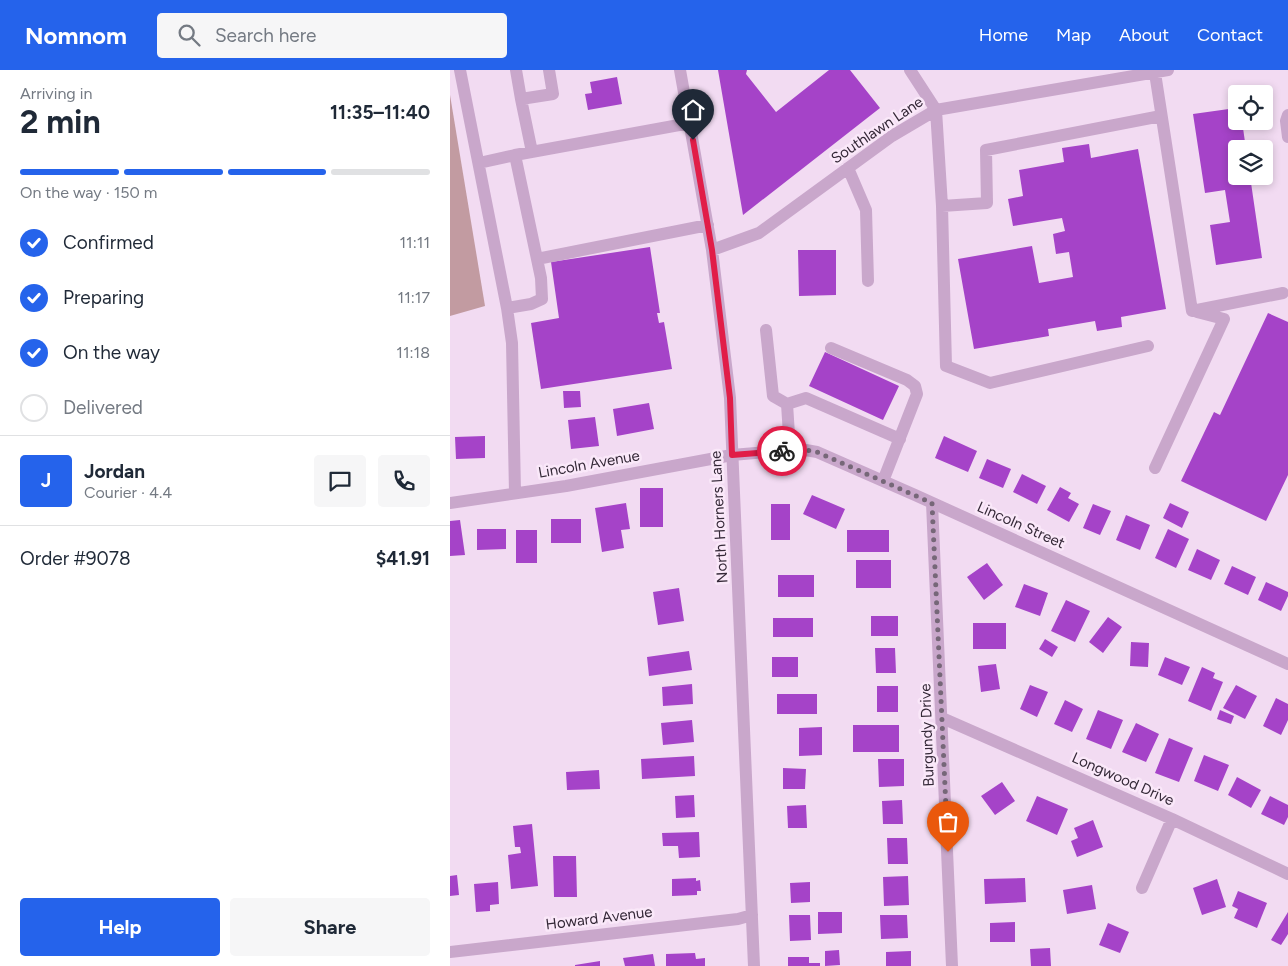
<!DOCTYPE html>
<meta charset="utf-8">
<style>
:root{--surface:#fff;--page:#f6f6f7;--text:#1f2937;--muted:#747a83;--line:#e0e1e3;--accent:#2563eb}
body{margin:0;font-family:Figtree,sans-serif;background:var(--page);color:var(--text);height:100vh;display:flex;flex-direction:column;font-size:19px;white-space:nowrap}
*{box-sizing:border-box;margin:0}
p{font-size:16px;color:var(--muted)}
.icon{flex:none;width:28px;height:28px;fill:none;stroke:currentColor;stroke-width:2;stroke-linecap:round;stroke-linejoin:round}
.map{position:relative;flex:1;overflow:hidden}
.drawer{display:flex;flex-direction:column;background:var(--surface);width:450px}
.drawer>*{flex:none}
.fabs{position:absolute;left:778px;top:15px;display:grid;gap:10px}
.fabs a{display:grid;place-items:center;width:45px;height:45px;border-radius:5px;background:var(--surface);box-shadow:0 2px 8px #0003;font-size:25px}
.pin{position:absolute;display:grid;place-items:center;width:42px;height:42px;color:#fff;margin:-51px -21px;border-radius:50% 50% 50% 0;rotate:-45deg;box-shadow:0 0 5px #0007}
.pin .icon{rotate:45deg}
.courier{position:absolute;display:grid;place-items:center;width:50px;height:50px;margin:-25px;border:4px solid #e11d48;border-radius:50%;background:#fff;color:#222;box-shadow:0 1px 6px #0007}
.head em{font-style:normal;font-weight:700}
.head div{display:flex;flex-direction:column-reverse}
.head{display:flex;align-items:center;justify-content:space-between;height:85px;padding:0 20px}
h1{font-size:32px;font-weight:700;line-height:38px}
.bar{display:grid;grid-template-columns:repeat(4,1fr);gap:8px 5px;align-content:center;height:60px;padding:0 20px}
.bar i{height:6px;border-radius:4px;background:var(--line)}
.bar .on{background:var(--accent)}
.bar p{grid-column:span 4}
.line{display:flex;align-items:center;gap:12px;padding:0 20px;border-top:1px solid var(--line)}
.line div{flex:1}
.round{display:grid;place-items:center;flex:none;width:52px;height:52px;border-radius:5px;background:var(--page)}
ol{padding:0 20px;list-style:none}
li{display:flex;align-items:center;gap:15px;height:55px}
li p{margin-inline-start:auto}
li .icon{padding:5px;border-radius:50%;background:var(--accent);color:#fff;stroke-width:4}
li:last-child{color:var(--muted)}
li i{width:28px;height:28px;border:2px solid var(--line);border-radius:50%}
.button{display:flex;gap:10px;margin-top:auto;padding:10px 20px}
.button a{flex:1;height:58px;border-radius:5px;background:var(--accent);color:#fff;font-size:20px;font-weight:700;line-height:58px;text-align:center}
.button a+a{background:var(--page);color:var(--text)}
header{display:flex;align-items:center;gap:30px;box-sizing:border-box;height:70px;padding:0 25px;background:var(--accent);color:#fff}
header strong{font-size:24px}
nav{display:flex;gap:28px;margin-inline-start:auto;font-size:18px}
.search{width:350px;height:45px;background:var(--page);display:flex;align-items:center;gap:12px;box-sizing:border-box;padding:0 18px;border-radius:5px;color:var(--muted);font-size:19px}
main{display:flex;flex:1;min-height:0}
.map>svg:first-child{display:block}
.green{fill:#c29ba1}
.building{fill:#a543c8}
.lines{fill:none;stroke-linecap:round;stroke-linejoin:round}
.minor{stroke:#c9a7cb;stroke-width:12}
.done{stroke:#766778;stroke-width:5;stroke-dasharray:0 9}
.route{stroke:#e11d48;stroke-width:6}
.labels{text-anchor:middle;stroke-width:5;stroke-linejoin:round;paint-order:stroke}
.street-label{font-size:15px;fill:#342837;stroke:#fae8f9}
</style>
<header>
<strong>Nomnom</strong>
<div class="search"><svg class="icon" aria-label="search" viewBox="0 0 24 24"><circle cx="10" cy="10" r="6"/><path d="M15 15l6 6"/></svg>Search here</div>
<nav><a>Home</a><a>Map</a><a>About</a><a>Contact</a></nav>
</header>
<main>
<section class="drawer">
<div class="head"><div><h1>2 min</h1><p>Arriving in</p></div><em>11:35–11:40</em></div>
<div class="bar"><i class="on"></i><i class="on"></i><i class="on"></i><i></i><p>On the way · 150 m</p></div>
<ol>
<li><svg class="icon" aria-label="check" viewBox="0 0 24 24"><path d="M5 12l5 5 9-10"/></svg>Confirmed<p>11:11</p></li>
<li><svg class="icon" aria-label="check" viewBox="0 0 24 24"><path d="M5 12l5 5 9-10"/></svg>Preparing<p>11:17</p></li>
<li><svg class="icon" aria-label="check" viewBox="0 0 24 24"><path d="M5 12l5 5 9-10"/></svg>On the way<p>11:18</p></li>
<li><i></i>Delivered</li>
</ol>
<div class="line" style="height:90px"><b class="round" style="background:var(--accent);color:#fff">J</b><div><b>Jordan</b><p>Courier · 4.4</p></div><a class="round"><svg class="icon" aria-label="chat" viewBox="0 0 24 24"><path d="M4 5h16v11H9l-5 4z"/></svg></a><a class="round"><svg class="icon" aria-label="phone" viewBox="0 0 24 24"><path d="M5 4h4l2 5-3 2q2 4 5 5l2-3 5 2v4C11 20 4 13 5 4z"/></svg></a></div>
<div class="line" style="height:65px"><div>Order #9078</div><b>$41.91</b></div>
<div class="button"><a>Help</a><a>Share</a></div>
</section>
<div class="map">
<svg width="838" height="896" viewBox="0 0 838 896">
<rect width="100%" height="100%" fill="#f2dbf2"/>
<path class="green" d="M0 25 35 236 0 246Z"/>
<path class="building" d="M268 0H297L296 4 326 42 379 0H400L430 38 293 145Z
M167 7 172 34 138 40 135 24 142 23 140 12Z
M786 38V51H792L796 79H786V106H800L812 188 766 195 760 155 780 152 775 120 755 123 743 44Z
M639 74 641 88 688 79 716 239 671 247 672 257 647 261 645 251 598 259 599 266 524 279 508 189 582 176 589 213 623 207 619 182 606 184 603 164 615 161 612 148 563 156 558 129 573 126 569 100 614 92 612 78Z
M200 177 210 243H207L209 253 214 252 222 299 91 319 81 253 109 248 101 192Z
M348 180H386V225L349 226Z
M818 243 838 252V405L816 451 731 411 764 342 770 345Z
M375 282 449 316 433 350 359 316Z
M113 321H130L131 337 114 338Z
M199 333 204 359 167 366 163 339Z
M145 347 149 376 121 379 118 350Z
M35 366V388L6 389 5 367Z
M494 366 527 381 518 402 485 388Z
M537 389 561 399 553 418 529 408Z
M572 404 596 416 587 434 563 422Z
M610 417 621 423 618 428 629 434 619 452 597 440Z
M190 418H213V457H190Z
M362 425 395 439 386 459 353 444Z
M176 433 180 459 171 460 174 478 152 482 145 438Z
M720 433 739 442 732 458 713 448Z
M321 434H340V470H321Z
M643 434 661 441 650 465 633 458Z
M676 445 700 455 690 480 666 470Z
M101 449H131V473H101Z
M10 450 15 485 0 486V451Z
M27 459H56V479L27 480Z
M718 459 739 469 726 498 705 488Z
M66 460H87V493H66Z
M397 460H439V482H397Z
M747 479 770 490 761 510 738 500Z
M406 490H441V518H406Z
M537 493 553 515 534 530 517 507Z
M782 496 806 507 798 525 774 514Z
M328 505H364V527H328Z
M816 512 838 522V526L831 541 808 530Z
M574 514 598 523 590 546 565 537Z
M229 518 234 551 208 555 203 522Z
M616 530 640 541 625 572 601 561Z
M421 546H448V566H421Z
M658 547 672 557 653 583 639 572Z
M323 548H363V567H323Z
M523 553H556V579H523Z
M595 569 608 577 602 587 589 579Z
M681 572 699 573 698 597 680 596Z
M425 578H445L446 603H426Z
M239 581 242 600 199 606 197 587Z
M322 587H348V607H322Z
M715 587 740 597 732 615 708 605Z
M546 594 550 619 531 622 528 596Z
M752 597 765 603 763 608 773 612 761 641 738 631Z
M242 614 243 634 213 636 212 617Z
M580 615 598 622 587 647 570 639Z
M786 615 807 626 795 649 773 638Z
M427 616H448V642H427Z
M327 624H367V644H327Z
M826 628 838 634V650L831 665 813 656Z
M615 630 633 639 622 662 604 654Z
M648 640 673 650 661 679 636 669Z
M770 640 784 646 781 654 767 649Z
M242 650 244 672 213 675 211 653Z
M686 653 709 664 696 692 672 682Z
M403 655H449V682H403Z
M372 657V685L349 686V658Z
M719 668 743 678 729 712 705 703Z
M754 685 779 695 768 721 744 711Z
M244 686 245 706 192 709 191 689Z
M428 689H454V716L429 717Z
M333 698 356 699 355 719H333Z
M149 700 150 719 117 720 116 702Z
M787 707 811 720 801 738 778 725Z
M552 712 565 731 545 745 531 726Z
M244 725 245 747 226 748 225 726Z
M587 726 618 739 607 765 576 751Z
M820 726 838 735V747L834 755 811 744Z
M452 730 453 754H433L432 731Z
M356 735 357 758H338L337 736Z
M643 750 653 777 627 787 621 771 628 768 624 758Z
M82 754 88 816 61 819 58 785 71 783 70 777H65L63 756Z
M249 762 250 787 229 788 228 776H213L212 763Z
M437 768H457L458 794H438Z
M103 786H126L127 827H104Z
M7 805 9 825 0 826V806Z
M458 806 459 835 434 836 433 807Z
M246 808V811L250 810 251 821H247V825L222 826V809Z
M575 808 576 832 535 834 534 809Z
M767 809 776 837 752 845 743 818Z
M48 812 49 834 40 835V841L26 842 24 814Z
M360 812V832L341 833 340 813Z
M642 815 646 839 617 844 613 820Z
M788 821 817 833 807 858 784 848 788 839 782 836Z
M368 842H392V863L368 864Z
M838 842V864L831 875 821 870Z
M339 845H360L361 870 340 871Z
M430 845H457L458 868 431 869Z
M565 852V872H540V853Z
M658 853 679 862 670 883 649 875Z
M600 878 601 896H581L580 879Z
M389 880 390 895 375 896V881Z
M461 881V896H436V882Z
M245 883 246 889 255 888V896H216V884Z
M203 884 205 896H175L173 888Z
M338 887H359V893H370V896H338Z
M150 891V896H125V895Z"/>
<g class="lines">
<path class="minor" d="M10 0 57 238 62 273 65 423
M66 0 71 29 103 24 99 0
M230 0 262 180 280 328 304 896
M460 0 486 40 492 136 496 296 540 313 698 276
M705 3 742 241 833 223
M71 29 82 82
M838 45 836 51 838 67
M65 85 240 53
M29 93 65 85 91 208 92 229 81 234 57 238
M398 98 416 140 418 211
M492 136 537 133 536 80 711 46
M262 180 309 163 442 66 486 40 718 0
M87 189 258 155
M316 260 323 326 337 334 340 380
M381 278 457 310 465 316 467 324 433 411
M337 334 356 328 450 369
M705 398 774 249 747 242
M0 433 116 416 282 385 350 379 367 382 465 425 838 594
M482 433 502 896
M492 648 722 749 838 804
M692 818 722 749
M0 882 288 849 302 845"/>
</g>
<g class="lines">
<path class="done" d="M332 381 350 379 367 382 482 433 498 782"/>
<path class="route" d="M243 70 262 180 280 328 282 385 332 381"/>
</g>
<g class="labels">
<g class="street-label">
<text transform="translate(427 60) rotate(-34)" y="5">Southlawn Lane</text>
<text transform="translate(139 394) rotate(-10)" y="5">Lincoln Avenue</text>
<text transform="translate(269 447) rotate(-93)" y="5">North Horners Lane</text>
<text transform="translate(571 455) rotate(24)" y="5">Lincoln Street</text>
<text transform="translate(477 665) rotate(-92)" y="5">Burgundy Drive</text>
<text transform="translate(673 709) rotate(24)" y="5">Longwood Drive</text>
<text transform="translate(149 848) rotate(-7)" y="5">Howard Avenue</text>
</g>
</g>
</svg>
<div class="fabs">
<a><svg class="icon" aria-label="locate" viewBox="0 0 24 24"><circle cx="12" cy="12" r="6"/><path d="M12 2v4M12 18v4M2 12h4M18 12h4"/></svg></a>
<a><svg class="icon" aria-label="layers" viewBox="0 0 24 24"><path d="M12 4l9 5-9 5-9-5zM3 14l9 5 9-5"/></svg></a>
</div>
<div class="pin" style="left:498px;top:782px;background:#ea580c"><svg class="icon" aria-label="bag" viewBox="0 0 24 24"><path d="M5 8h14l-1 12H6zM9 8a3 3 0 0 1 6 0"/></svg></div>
<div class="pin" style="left:243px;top:70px;background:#1f2937"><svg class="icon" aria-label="home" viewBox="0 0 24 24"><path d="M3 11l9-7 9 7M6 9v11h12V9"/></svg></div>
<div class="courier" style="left:332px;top:381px"><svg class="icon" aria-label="bike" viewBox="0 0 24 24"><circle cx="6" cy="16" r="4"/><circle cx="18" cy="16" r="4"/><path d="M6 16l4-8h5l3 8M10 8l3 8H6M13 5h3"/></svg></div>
</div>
</main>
